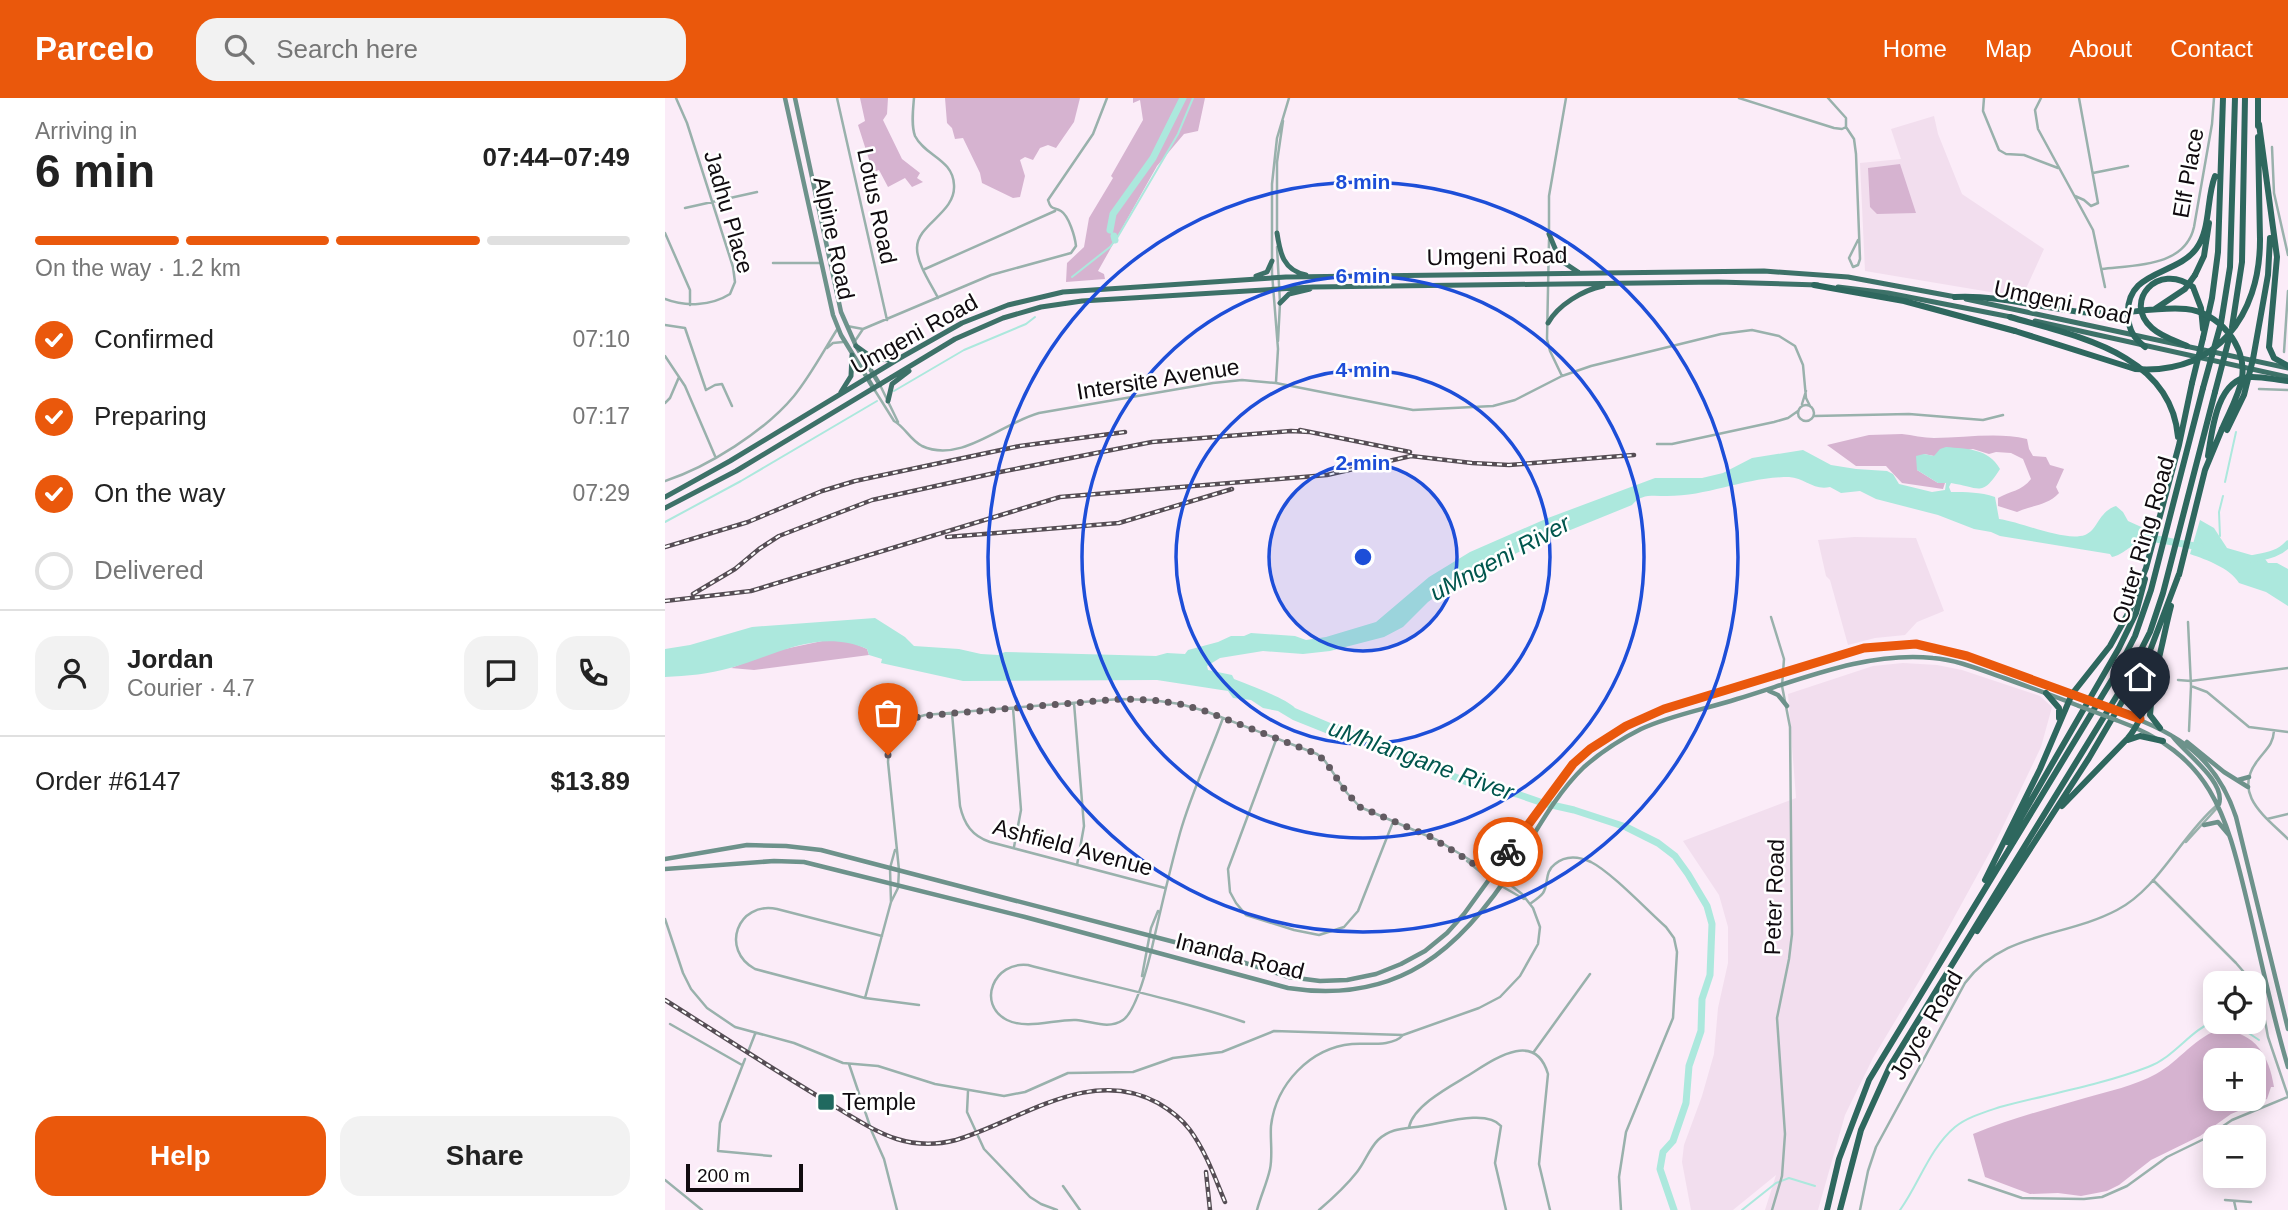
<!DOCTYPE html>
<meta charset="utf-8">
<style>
:root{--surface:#fff;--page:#f2f2f2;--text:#222;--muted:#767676;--line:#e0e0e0;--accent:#ea580c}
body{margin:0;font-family:Arial,sans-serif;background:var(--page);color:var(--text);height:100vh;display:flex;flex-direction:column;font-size:26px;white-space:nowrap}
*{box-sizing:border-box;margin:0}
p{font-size:23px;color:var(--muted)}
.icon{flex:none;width:38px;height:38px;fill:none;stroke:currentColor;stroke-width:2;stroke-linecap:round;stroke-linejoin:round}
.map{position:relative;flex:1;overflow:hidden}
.side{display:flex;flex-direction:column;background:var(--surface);width:665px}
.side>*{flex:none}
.tools{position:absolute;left:1538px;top:873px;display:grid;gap:14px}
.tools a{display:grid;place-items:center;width:63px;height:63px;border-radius:14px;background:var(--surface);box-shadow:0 4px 18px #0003;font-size:35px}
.scale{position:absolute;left:21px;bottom:18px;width:117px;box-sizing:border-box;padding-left:7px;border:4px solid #100b0f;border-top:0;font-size:19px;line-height:24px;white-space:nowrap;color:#100b0f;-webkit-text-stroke:5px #fff;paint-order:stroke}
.pin{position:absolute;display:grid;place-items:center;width:60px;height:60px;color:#fff;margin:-72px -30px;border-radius:50% 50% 50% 0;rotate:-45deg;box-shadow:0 0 7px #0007}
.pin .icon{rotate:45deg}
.courier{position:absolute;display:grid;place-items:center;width:70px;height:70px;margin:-35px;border:5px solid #ea580c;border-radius:50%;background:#fff;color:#222;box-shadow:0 2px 9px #0007}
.overview em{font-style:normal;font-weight:600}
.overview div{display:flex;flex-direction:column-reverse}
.overview{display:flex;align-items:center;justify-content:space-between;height:119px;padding:0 35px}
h1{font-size:46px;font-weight:600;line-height:52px}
.bar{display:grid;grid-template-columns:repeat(4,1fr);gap:10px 7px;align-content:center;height:84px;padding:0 35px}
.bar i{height:9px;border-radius:5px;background:var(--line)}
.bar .selected{background:var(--accent)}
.bar p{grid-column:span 4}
.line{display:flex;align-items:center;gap:18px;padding:0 35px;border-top:2px solid var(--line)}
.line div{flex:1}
.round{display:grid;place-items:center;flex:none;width:74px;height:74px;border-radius:21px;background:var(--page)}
ol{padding:0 35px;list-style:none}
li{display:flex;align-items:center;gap:21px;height:77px}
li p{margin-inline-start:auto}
li .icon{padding:7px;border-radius:50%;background:var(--accent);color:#fff;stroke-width:4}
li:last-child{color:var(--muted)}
li i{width:38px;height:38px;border:4px solid var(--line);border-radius:50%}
.primary-button{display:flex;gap:14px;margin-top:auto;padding:14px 35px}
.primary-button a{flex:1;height:80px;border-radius:21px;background:var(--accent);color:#fff;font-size:28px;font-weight:600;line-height:80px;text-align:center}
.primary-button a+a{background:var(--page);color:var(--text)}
header{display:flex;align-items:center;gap:42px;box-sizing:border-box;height:98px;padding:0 35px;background:var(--accent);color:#fff}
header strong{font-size:33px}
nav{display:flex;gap:38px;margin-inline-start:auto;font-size:24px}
.search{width:490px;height:63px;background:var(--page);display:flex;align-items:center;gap:18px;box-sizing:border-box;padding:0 24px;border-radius:21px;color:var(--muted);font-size:26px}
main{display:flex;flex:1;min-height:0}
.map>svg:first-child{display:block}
.built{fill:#f2deee}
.green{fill:#d6b3d0;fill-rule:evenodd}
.water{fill:#ace8dd}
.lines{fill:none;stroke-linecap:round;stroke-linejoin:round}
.stream{stroke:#ace8dd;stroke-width:2}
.river{stroke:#ace8dd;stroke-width:7}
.minor{stroke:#99b1ac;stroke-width:2.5}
.secondary{stroke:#6d928b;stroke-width:4.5}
.trunk{stroke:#3d7168;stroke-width:5}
.motorway{stroke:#2e675e;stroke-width:6}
.rail-casing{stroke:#554d54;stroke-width:4.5}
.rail{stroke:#fff;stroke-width:2;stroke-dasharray:5;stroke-linecap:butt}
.secondary-bridge{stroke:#6d928b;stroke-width:4.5}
.motorway-bridge{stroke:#2e675e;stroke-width:6}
.done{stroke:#625a61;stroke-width:7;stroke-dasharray:0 12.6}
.route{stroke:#ea580c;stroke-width:9}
.ring{fill:none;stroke:#1d4ed8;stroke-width:3.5}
.poi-dot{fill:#20695f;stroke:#fff;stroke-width:2.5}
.labels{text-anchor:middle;stroke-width:5;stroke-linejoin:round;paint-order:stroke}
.street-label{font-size:23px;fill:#100b0f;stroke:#fff}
.poi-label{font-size:23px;fill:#100b0f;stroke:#fff;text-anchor:start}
.water-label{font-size:24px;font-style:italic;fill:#00564d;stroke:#fff}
.centre{fill:#1d4ed8;stroke:#fff;stroke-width:3.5}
.ring-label{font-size:21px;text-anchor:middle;font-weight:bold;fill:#1d4ed8;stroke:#fff;stroke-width:5;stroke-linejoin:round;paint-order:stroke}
</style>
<header>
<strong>Parcelo</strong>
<div class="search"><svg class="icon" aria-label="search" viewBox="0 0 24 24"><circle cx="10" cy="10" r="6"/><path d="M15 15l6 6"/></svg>Search here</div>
<nav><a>Home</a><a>Map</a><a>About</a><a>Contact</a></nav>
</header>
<main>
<section class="side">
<div class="overview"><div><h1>6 min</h1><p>Arriving in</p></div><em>07:44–07:49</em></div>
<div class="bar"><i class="selected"></i><i class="selected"></i><i class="selected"></i><i></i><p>On the way · 1.2 km</p></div>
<ol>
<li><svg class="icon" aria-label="check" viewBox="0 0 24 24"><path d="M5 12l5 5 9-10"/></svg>Confirmed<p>07:10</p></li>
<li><svg class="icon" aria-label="check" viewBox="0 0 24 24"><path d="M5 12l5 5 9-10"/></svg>Preparing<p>07:17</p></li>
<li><svg class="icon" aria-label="check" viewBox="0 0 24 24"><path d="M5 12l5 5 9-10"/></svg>On the way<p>07:29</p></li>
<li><i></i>Delivered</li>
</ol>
<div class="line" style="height:126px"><a class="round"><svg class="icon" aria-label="person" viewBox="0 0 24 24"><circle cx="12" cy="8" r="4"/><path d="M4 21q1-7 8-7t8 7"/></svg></a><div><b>Jordan</b><p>Courier · 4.7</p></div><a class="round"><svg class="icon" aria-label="chat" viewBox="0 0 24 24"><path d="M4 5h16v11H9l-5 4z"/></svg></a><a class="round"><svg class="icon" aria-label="phone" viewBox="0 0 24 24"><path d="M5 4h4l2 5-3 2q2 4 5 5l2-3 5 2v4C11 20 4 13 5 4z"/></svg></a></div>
<div class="line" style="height:91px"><div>Order #6147</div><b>$13.89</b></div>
<div class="primary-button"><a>Help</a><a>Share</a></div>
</section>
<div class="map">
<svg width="1623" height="1112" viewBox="0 0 1623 1112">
<rect width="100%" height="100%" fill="#fbecf8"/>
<path class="built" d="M1269 18 1273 36 1297 96 1379 151 1359 195 1341 193 1337 196 1200 173 1195 65 1236 61 1226 31Z
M1189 439 1251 440 1279 513 1252 524 1240 537 1210 540 1183 547 1165 482 1161 478 1153 442Z
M1238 565 1272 567 1297 572 1375 598 1387 609 1376 649 1331 743 1256 880 1208 960 1180 1017 1153 1112H1100L1111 1077 1068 1112H1026L1017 1064 1019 1047 1037 998 1049 956 1053 910 1063 865V829L1054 797 1018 743 1131 700 1123 596 1208 568Z"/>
<path class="green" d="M195 0H223L222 16 218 22 237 61 255 75 252 80 258 84 247 89 240 80 223 89 214 72 208 74 193 27 200 23Z
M280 0H415L409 24 391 50 383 47 375 50 368 62 360 59 355 62 360 78 355 99 348 100 317 85 315 75 298 40 290 41 287 30 282 25Z
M468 0H540L533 33 519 36 492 68 433 173 439 176 440 181 401 184 402 165 419 149 424 120 448 80 446 78 478 22 475 2 468 5Z
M1235 66 1251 115 1212 116 1205 109 1203 70Z
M1237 336C1247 337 1259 340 1269 340 1300 340 1332 334 1362 341L1364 351 1368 358 1381 359 1385 367 1399 371 1391 389 1394 395C1382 408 1367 407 1352 414L1333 408V400C1345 393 1357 393 1366 381L1358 361 1346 355 1331 354 1324 356 1308 351 1269 358 1259 356 1252 372 1273 385H1280L1278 391 1237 385 1221 368H1191L1162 347 1204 337Z
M162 542 184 543 202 551 204 557 89 572 66 570 110 553Z
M1557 931C1591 936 1604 957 1609 989H1606L1602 1001 1566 1016 1535 1038 1486 1062 1454 1087 1442 1093 1416 1098 1393 1095 1365 1096 1320 1079 1308 1036C1345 1021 1382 1011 1420 1000 1444 993 1469 988 1491 976 1514 964 1531 937 1557 931ZM1550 962H1589V1001H1550Z"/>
<path class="water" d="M1281 349C1302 351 1323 350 1335 371 1317 399 1316 390 1286 385L1284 389 1286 394C1302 394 1315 394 1330 399L1334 421C1357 424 1399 444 1420 437 1433 432 1433 414 1451 408L1458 414 1463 423 1483 432 1480 446C1465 444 1460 457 1447 459L1445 456 1335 438 1326 434 1309 431 1273 417 1211 401 1195 393 1176 395 1165 389C1149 393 1140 380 1124 379 1080 379 1045 398 1002 398 989 398 976 395 967 407L866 448 813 474 803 475 763 504 738 529 719 539 665 553 638 556 598 553 555 560 542 568 543 572 567 577 569 581C582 586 622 601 630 610L682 632 668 638 628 622 613 613 598 610 586 602 568 600 563 593 492 582 298 583 216 565 217 561 204 557 202 551C153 530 112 557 65 570 44 576 22 578 0 579V551L25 547 87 529 210 520 240 539 249 548 294 551 316 556 333 557 340 554 491 558 502 555 520 556 523 552 553 544 566 538H579L586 535 630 538 641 542 661 539 711 524 764 479 805 454 883 420 990 380H1037L1058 375 1087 360 1138 352 1166 367 1191 371 1222 373 1228 376 1234 386 1267 394 1280 392 1281 385H1273L1252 372 1251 358 1259 356 1269 358 1275 351Z
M1535 422 1549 430 1562 450 1600 461 1603 465H1612L1623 471V508L1601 494 1574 485C1565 470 1542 462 1525 456Z"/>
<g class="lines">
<path class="stream" d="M407 179 445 149 452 140 513 36 528 0
M229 293 299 252 361 226 370 219
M1560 384 1571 334
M0 424 76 383 212 303
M1555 438 1554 414 1558 398
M1567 924 1594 942
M1077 1112 1111 1085 1124 1080 1150 1088
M1235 1112C1254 1086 1264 1051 1290 1029 1302 1019 1320 1014 1335 1009 1384 996 1436 987 1483 969 1510 959 1525 932 1550 923"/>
<path class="river" d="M445 132 448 116 488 60 518 0
M449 138 450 142
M1475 438 1535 449
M1586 461C1600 458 1613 457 1623 446
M671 629 802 684 852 696 878 705 909 712 961 729 993 745 1010 758 1023 776 1042 808 1047 826 1045 877 1037 901 1036 933 1024 968 1021 1005 1008 1043 998 1054 995 1071 1009 1112"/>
<path class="minor" d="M172 0 222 222
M249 0C248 12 246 27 250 38 260 58 288 61 289 87 291 115 252 126 252 150 252 166 266 186 273 200
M1074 0 1169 30 1177 31 1181 29
M1163 0 1181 20V28
M1319 0 1318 13 1334 52 1341 56 1359 57 1393 70
M1376 0 1370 12 1373 31 1428 132 1440 189
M1181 29 1189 41 1191 56 1195 161 1193 167 1188 169 1184 160 1193 142
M1607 49 1609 95 1623 157
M1428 75 1463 68
M1410 98 1419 102 1426 108 1433 105 1414 0
M20 110 92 94
M0 135 25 192V207
M612 135V64L618 23
M884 135V98L901 0
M884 142 882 241 885 253 897 278
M612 149 615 205 613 243
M108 165H156
M260 171 390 113
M1437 171C1470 167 1520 169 1529 129L1547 26 1549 0
M0 201C20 209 46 208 65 196L70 184 68 169 22 25 11 0
M0 227 20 230 41 292 50 287 57 286 67 308
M182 228 198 231 326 177 406 155 411 148C410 139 404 118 396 113 388 109 386 112 383 102L428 36 442 0
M190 243 198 231
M162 250 168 245 178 244
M1619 254 1623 193
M0 258 20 288 50 358
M611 284 613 251 607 175V86L612 40 624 0
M215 287 233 324
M209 291 229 323C240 329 245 342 257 348 296 366 337 325 374 315L548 285 577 282 611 285 748 312 828 308 850 302 897 278 926 268 1056 236 1087 232 1114 238 1130 248 1138 267 1141 300 1145 308
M1594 291 1623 292
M0 305 5 300 14 279
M1137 306 1141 293
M1133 315a8 8 0 1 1 16 0a8 8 0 1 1-16 0Z
M1149 318 1244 316 1318 322 1338 317
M992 346H1007L1109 324 1123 320 1133 313
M0 383C43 369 100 333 129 298 146 277 159 252 173 230
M1106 519 1119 561 1117 588 1125 629 1127 836 1124 861 1112 920 1120 1036 1117 1078 1107 1112
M1523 524 1526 588 1524 633
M1513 582 1526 583 1623 570
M1526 588 1542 594 1584 629 1623 634
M409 605 419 728 412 767
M348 610 356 712 349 749
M287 615 295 708C299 726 307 738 325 744L500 790
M558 620C544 658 526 696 515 735 504 775 495 814 486 854 482 870 471 913 458 922 443 932 427 923 411 922 390 921 362 932 342 922 311 906 329 863 363 867 435 886 508 900 579 924
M1609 633C1608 647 1601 651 1593 662 1566 696 1601 719 1623 741
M611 642 563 771 565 794 571 805 581 817 629 832 654 837 679 829 693 813 728 724
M1602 721 1623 716
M1521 744 1552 710
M802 763 824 781 859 801
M1488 782 1571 865 1590 887 1596 901 1603 939 1623 998
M226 804 225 770 230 752
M865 806C869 803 875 799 878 795 884 786 879 774 890 766 901 757 915 759 926 764 946 774 983 813 1001 829L1009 840 1012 854 1008 920 961 1034 954 1079 956 1112
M0 821 18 875 26 891 42 910 70 929 129 945 178 965 213 968 270 986 339 998 360 994 403 975 468 974 508 960 557 954 609 933 738 937 814 910 835 899 855 878 873 846 875 829 868 810 857 796 843 785 772 742 695 709 682 695 660 663 652 656 540 613 515 606 487 602 455 601 260 617C236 622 223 639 223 664L234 772 233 790 226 804 200 900
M217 838 112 811C72 803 55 852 90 871L200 900 254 907
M477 878 486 830 493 813
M5 926 77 967
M83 954 90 936
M868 955 925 876
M80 961 55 1025 53 1053 106 1058
M184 966 207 1034 219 1061 232 1112
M303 993 302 1014 319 1051 365 1099 376 1106 392 1112
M744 1029C749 1007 786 988 804 977 828 962 870 931 883 976L874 1066 885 1112
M0 1082 37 1112
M1304 1082 1357 1100 1419 1101 1437 1099 1462 1088 1502 1059 1539 1041 1567 1022 1623 999
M398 1088 415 1112
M1560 1102 1586 1104
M1569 1103 1571 1112
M592 1112C596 1097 602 1085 605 1071 608 1057 605 1042 606 1028 611 986 645 950 687 946 702 945 728 949 738 937
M654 1112C668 1100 681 1088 692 1074 700 1064 704 1051 713 1042 727 1029 741 1031 758 1028 778 1025 822 1011 836 1028L830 1065 841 1112
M1195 1112 1203 1073 1211 1049 1300 885C1339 833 1399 840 1452 812 1493 791 1516 738 1551 708"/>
<path class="secondary" d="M120 0 168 217 176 237 209 291
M130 0 176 214 191 248 215 287
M1104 593 1113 597 1122 608
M1456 615C1513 635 1551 659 1571 719L1623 931
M1451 622C1548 657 1561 716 1583 807 1596 861 1607 916 1623 969
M1508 639C1520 655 1561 684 1554 706
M1522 644 1559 674 1583 689
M1573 682 1584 679
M1539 727 1553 724 1564 737
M0 761 82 747 121 748 156 752 540 852 624 879 655 883 682 882 711 876 736 866 760 853 782 835 799 816 908 666C931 644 959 627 988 615L1182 554 1222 547 1251 546 1317 563 1418 601
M0 771 109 763 139 764 360 819 623 890C733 907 796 852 852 764 872 732 891 696 919 669 936 654 956 641 976 631 1006 617 1041 611 1072 601 1135 582 1202 553 1268 560 1293 562 1316 572 1339 580 1364 589 1389 598 1414 608"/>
<path class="trunk" d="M612 135C615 155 618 172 641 177
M884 136 895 162 913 174
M591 178 602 174 607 163
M1173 189 1223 195 1346 219
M1301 201 1623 270
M615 205 624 196 645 191
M1370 223 1623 279
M883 225C893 207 918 192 938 188
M191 248 209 261 228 262
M176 294 186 278 187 257
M223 303 227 286 244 273
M0 399 65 363 235 260 297 225 343 207 398 194 621 179 1099 173 1183 179 1291 199
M0 410 71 373 290 241 338 220 376 209 417 203 648 189 1053 184 1153 187"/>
<path class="motorway" d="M1593 0V28
M1594 26 1612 159 1604 249 1609 260 1623 268
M1593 39 1595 142
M1530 177 1539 158 1544 125
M1149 187 1239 203 1350 233
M1290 199C1346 196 1400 219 1455 215
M1345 219C1410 238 1506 255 1513 339
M1556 225 1565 169 1570 0
M1567 229 1577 164 1580 0
M1538 240 1547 200 1553 154 1558 0
M1522 248C1511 243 1497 239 1487 230 1457 204 1493 163 1528 189L1536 210 1538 231
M1480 249C1469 240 1464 233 1463 218 1460 172 1511 178 1531 151 1546 131 1541 101 1550 78
M1588 261 1603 177 1605 140
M1543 358C1547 332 1552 282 1584 279 1596 278 1611 282 1623 283
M1514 477 1540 372 1557 331
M1487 594 1485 617 1495 630
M1381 595 1394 610V620
M1463 642 1475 638 1498 643
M1397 708 1463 640C1487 611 1496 546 1506 508
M1342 744 1454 550 1471 515 1480 481
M1320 782 1375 671 1407 596 1445 548 1465 512 1481 470 1514 347 1527 285
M1312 833 1424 660 1472 578 1486 550 1514 476
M1162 1112 1174 1061 1204 982 1451 575 1470 538 1486 492 1538 290
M1175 1112 1196 1032 1225 968 1456 591 1485 534 1498 495 1550 294"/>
<defs>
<path id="rail" d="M635 332 745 354
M282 439 454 425 567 391
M0 449 83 424 157 393 190 383 355 348 460 334
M28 496 70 471 94 451 114 438 207 402 330 375 487 344 626 333 645 334
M0 503 86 493 395 399 662 377 746 358 807 365 844 367 969 357
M0 902C54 936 106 970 161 1003 183 1016 207 1033 232 1041 251 1047 272 1047 291 1042 355 1023 425 967 493 1005 505 1012 517 1021 525 1032 541 1054 550 1080 560 1104
M541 1074 545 1112"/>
</defs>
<use href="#rail" class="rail-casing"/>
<use href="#rail" class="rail"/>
<path class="secondary-bridge" d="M1418 601 1456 615
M1414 608 1451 622"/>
<path class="motorway-bridge" d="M1490 211 1520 191 1530 177
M1455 215C1476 213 1499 209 1521 211 1553 214 1582 247 1577 280 1574 298 1564 314 1557 331
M1350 233 1470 271C1551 277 1595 218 1595 142
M1527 285 1538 240
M1538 290 1556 225
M1550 294 1565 237
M1562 332 1579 297 1588 261"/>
</g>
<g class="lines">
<path class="done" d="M223 657C226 637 237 623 256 618L455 601 487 602 515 606 540 613 652 656 660 663 682 695 695 709 766 739 823 775 827 777 843 754"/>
<path class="route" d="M843 754 908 666 925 651 961 628 999 611 1199 550 1251 546 1302 558 1475 621"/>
</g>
<circle cx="698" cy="459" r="94" fill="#1d4ed8" fill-opacity=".12"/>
<g class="ring">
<circle cx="698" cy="459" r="94"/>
<circle cx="698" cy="459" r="187"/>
<circle cx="698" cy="459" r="281"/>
<circle cx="698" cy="459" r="375"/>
</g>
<rect class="poi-dot" x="152" y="995" width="18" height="18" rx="3.5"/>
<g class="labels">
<g class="street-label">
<text transform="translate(1523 75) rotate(-80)" y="8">Elf Place</text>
<text transform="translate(212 108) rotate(78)" y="8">Lotus Road</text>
<text transform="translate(64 114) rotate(74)" y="8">Jadhu Place</text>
<text transform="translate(169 140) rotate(78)" y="8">Alpine Road</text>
<text transform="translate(832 158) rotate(-1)" y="8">Umgeni Road</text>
<text transform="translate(1398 204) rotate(12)" y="8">Umgeni Road</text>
<text transform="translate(249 236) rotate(-29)" y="8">Umgeni Road</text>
<text transform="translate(493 281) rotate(-9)" y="8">Intersite Avenue</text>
<text transform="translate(1478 442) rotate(-74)" y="8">Outer Ring Road</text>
<text transform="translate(408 749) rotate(15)" y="8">Ashfield Avenue</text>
<text transform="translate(1109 799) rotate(-88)" y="8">Peter Road</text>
<text transform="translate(575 858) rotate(14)" y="8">Inanda Road</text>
<text transform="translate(1261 927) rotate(-60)" y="8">Joyce Road</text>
</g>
<g class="poi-label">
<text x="177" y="1012">Temple</text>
</g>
<g class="water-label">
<text transform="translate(835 460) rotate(-28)" y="8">uMngeni River</text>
<text transform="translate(756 662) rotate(20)" y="8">uMhlangane River</text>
</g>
</g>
<circle cx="698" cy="459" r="10" class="centre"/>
<g class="ring-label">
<text x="698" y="91">8 min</text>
<text x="698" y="185">6 min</text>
<text x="698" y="279">4 min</text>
<text x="698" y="372">2 min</text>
</g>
</svg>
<div class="tools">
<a><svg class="icon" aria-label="locate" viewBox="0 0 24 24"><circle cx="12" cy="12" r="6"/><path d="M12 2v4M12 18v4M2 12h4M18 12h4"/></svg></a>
<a>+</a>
<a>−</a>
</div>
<div class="scale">200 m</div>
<div class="pin" style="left:223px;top:657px;background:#ea580c"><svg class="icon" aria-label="bag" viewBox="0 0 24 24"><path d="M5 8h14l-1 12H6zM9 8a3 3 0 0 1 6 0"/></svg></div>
<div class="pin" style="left:1475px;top:621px;background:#1f2937"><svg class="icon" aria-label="home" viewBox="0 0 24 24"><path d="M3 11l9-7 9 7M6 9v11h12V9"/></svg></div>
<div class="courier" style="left:843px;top:754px"><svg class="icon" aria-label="bike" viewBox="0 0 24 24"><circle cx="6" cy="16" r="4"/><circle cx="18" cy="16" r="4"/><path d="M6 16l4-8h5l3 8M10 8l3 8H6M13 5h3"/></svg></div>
</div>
</main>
